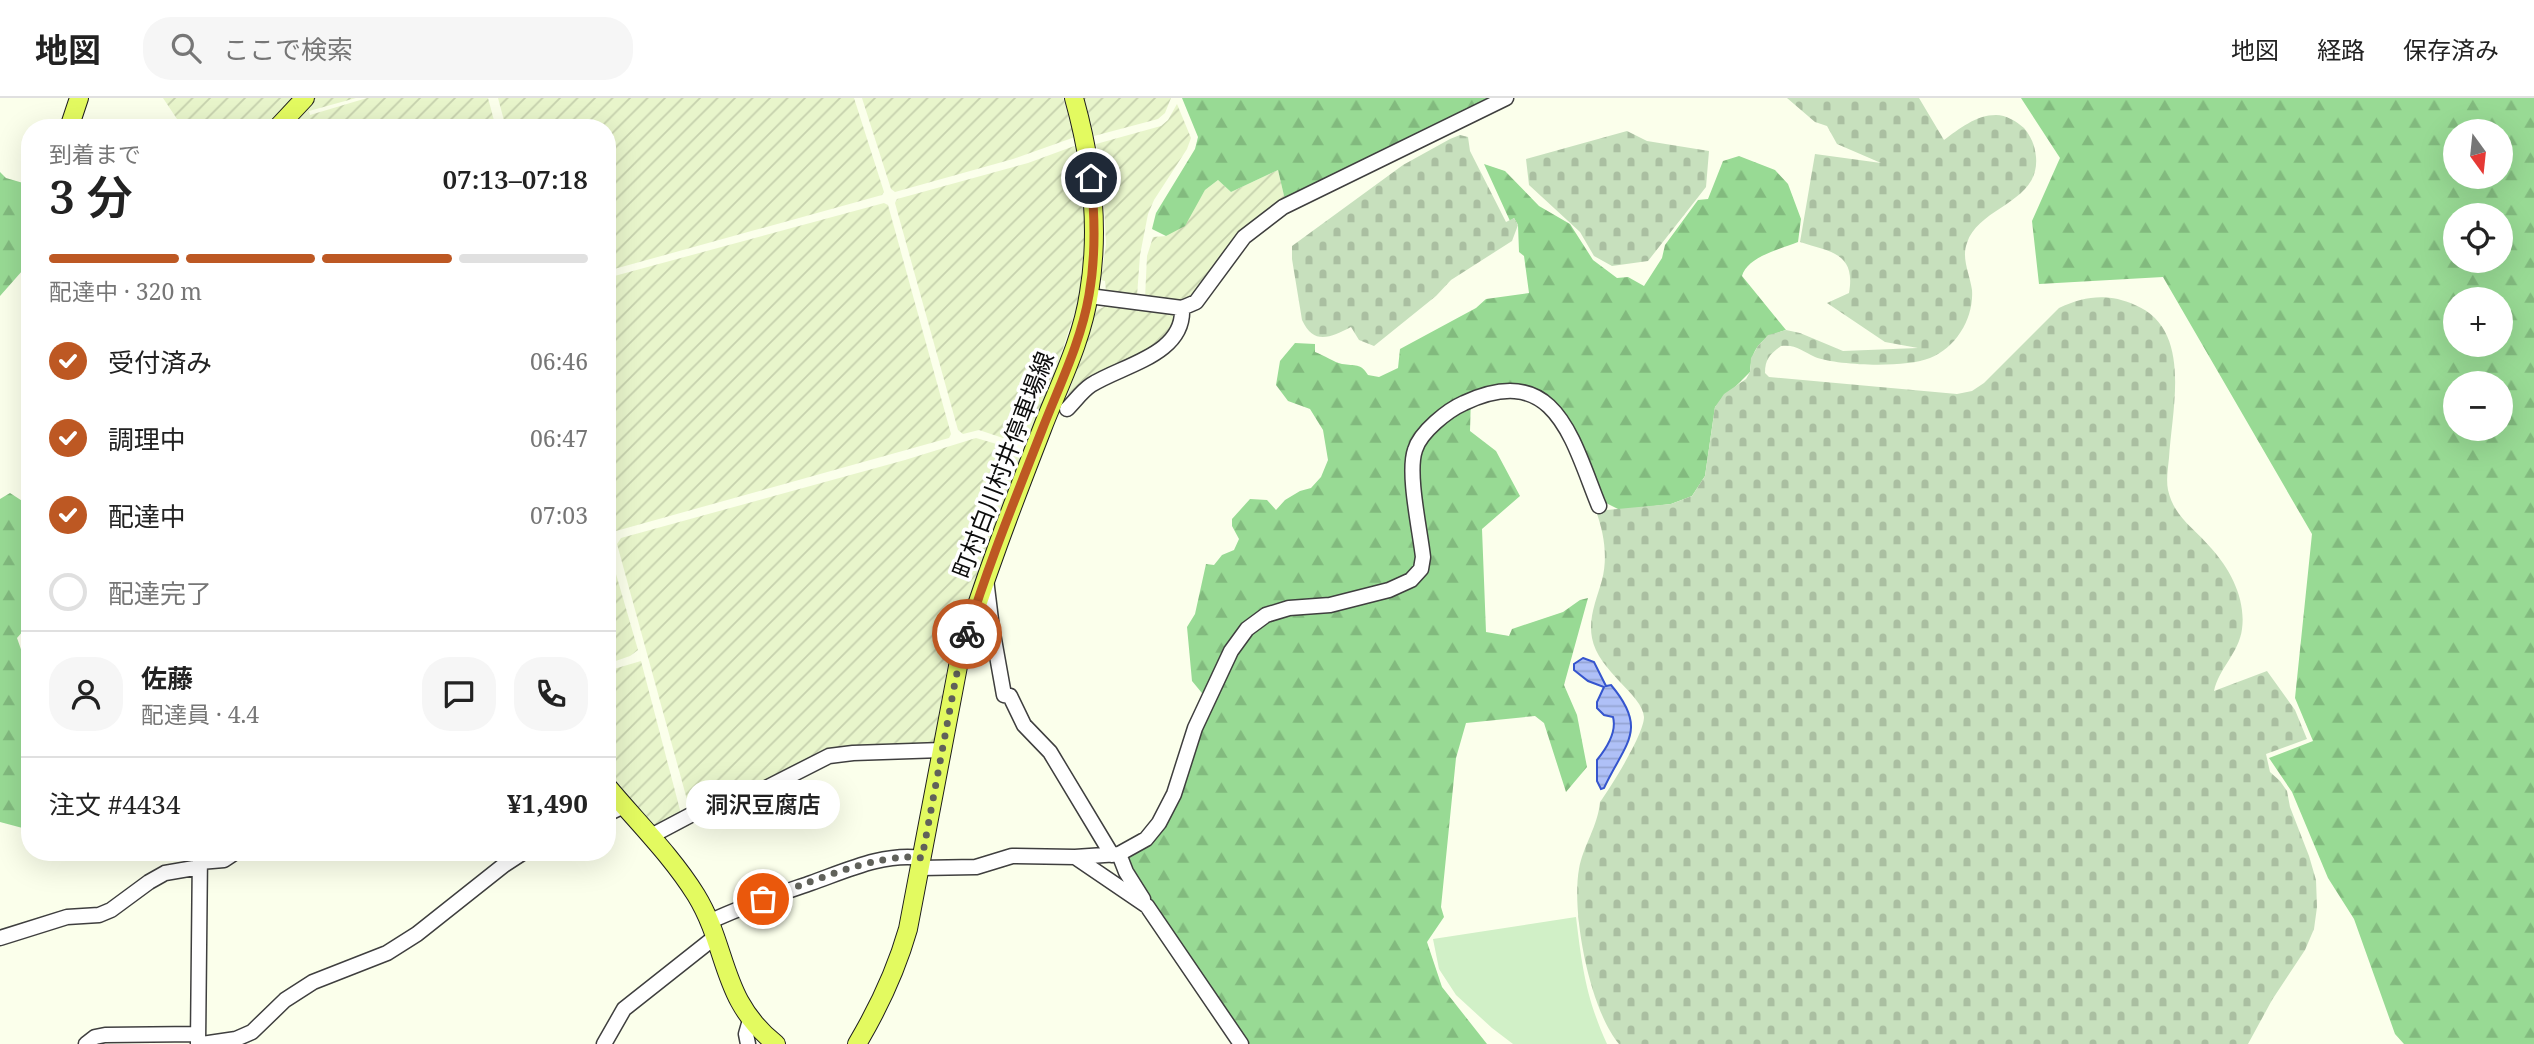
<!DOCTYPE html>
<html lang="ja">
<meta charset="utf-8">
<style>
:root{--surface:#fff;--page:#f6f6f6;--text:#222;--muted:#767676;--line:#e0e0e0;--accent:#bd5823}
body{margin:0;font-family:"Noto Serif","Noto Sans JP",serif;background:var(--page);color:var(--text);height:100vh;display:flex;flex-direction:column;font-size:26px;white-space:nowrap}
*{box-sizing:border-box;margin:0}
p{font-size:23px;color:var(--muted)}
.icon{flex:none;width:38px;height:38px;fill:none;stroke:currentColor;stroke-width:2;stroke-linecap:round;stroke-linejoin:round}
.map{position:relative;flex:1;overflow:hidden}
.panel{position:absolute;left:21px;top:21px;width:595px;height:742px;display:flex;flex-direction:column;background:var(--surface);border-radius:28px;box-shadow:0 7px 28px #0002}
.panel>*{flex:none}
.needle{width:46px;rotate:165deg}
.fabs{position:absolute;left:2443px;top:21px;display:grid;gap:14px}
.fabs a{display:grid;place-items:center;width:70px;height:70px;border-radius:50%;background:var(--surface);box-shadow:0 7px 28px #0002;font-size:35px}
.pin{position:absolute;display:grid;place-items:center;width:60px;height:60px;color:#fff;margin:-30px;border:4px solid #fff;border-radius:50%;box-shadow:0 2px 7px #0007}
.courier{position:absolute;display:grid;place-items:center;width:70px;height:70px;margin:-35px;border:5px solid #bd5823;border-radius:50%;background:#fff;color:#222;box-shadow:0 2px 9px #0007}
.bubble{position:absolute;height:49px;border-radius:24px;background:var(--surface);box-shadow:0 7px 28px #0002;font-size:23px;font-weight:600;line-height:49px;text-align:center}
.headline em{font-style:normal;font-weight:600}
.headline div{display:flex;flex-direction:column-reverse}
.headline{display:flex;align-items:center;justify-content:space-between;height:119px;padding:0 28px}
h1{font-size:46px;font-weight:600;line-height:52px}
.bar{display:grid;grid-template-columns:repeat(4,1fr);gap:10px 7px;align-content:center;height:84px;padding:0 28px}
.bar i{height:9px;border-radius:5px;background:var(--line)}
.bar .current{background:var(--accent)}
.bar p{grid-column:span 4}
.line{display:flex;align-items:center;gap:18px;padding:0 28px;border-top:2px solid var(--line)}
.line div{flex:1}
.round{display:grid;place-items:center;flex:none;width:74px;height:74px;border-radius:28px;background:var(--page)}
ol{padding:0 28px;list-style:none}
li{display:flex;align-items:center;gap:21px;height:77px}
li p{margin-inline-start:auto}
li .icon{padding:7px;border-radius:50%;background:var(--accent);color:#fff;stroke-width:4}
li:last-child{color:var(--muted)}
li i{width:38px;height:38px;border:4px solid var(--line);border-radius:50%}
header{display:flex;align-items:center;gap:42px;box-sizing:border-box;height:98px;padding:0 35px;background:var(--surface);border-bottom:2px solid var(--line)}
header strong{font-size:33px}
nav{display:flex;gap:38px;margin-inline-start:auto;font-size:24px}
.search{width:490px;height:63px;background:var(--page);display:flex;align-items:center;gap:18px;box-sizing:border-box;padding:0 24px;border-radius:28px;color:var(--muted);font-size:26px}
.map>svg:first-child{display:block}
.farmland{fill:url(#farmland-furrows)}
.forest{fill:url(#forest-firs);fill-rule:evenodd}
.cemetery{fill:url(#cemetery-stones)}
.pitch{fill:#d1f0c7}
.water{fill:url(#water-rules);stroke:#3555ce;stroke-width:2}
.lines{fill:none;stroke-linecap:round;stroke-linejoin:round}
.minor-casing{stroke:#3f3f3f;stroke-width:17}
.major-casing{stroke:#1d1d1d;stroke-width:20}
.minor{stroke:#fff;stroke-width:14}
.major{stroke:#e3fa60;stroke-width:18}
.done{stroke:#60615a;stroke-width:7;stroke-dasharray:0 12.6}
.route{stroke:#bd5823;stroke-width:9}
.labels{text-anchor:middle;stroke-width:7;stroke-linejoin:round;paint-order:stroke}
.street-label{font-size:24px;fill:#0c0c0c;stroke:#fff}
</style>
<header>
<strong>地図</strong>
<div class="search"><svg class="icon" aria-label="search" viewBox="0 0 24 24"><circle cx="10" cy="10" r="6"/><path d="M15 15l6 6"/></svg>ここで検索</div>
<nav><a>地図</a><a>経路</a><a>保存済み</a></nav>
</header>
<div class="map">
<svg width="2534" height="946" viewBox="0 0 2534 946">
<defs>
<pattern id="farmland-furrows" width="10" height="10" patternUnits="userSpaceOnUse" patternTransform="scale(1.75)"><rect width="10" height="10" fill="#e8f5cb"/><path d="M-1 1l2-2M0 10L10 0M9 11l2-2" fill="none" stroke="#c6d1ad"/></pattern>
<pattern id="forest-firs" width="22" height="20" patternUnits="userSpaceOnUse" patternTransform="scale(1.75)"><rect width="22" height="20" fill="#98da94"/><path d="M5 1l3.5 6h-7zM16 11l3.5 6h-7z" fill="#82ba7e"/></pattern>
<pattern id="cemetery-stones" width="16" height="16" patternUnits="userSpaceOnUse" patternTransform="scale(1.75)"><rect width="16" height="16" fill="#c7e0bd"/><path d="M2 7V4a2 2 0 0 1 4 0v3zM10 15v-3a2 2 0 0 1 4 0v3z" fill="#aabfa1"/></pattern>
<pattern id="water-rules" width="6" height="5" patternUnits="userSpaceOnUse" patternTransform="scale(1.75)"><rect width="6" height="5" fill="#afc0f7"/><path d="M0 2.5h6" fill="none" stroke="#95a4d3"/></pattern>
</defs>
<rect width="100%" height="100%" fill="#fbffeb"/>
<path class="farmland" d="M163 0H299L271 30H183Z
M309 0H356L309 13 310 17 367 0H488L496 30H281Z
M498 0H854L884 94 882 97 607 173V30H506Z
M862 0H1063L1075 39 1013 61 895 94 891 91Z
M1083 0H1171L1165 15 1158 21 1094 38Z
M1177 6 1191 40 1187 51 1154 102 1148 116 1140 157 1137 198 1106 193 1105 183 1101 182 1106 146 1103 88 1096 46 1161 28 1168 22Z
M1077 47 1083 81 1088 147 1081 195 1054 278 1028 345 1024 347 979 332 963 336 958 332 895 105 897 101 1028 65Z
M1278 72 1285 102 1189 203 1145 201 1147 158 1153 139 1166 138 1199 102 1205 92 1218 82 1231 94Z
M884 105 888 107 951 336 949 340 616 433 613 431 607 410V180Z
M1105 204 1171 215 1175 219V230L1157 247 1066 303 1095 213 1104 209Z
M976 340 1021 353 1023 357 958 530 948 566 934 644 928 649 846 651 766 685 689 709 617 446 621 440 905 362Z
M607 445 638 552 630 558 607 566Z
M641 563 680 712V718L654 732 607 677V573Z"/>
<path class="forest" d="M1182 0H1490L1285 102 1278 72 1231 94 1218 82 1205 92 1185 128 1166 138 1152 131 1156 115 1195 51 1198 39Z
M2021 0H2534V946H2404L2395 936 2354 821 2328 780 2292 694 2269 660 2313 643 2295 600 2312 436 2163 179 2039 186 2032 123 2060 60ZM2455 33H2501V79H2455ZM2455 117H2501V163H2455ZM2501 201V247H2455V201ZM2455 285H2501V331H2455Z
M1739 58 1775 72 1788 86 1801 121 1798 144C1780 151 1747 159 1742 178L1786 232C1762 239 1752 248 1750 274L1715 309 1705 378 1692 398 1671 406 1620 412 1604 404C1591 370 1568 292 1524 289 1506 287 1488 292 1471 296L1470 333 1496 353 1520 398 1482 431 1486 534 1509 538 1512 531 1563 514 1580 502 1588 500 1564 587 1577 617 1587 669 1566 694 1544 625 1535 618 1466 625 1456 660 1441 809 1444 819 1427 844 1442 889 1487 946H1248L1154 812 1128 764 1129 758 1145 747 1211 606 1192 583 1187 529 1195 516 1206 466 1214 467 1222 457 1234 452 1239 441 1232 428V421L1250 401 1267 402 1276 412 1285 402 1300 393 1311 390 1321 379 1328 362 1323 332 1310 311 1288 303 1276 287 1280 263 1295 245 1315 246V254C1323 257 1336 265 1342 266 1355 268 1361 265 1368 277L1379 279 1398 270 1400 251 1476 210 1486 201 1529 195 1524 158 1519 154 1518 127 1514 120 1510 123 1484 66 1505 73 1539 108 1570 126 1593 162 1617 180 1628 179 1644 188 1662 160 1665 147 1698 102 1708 101 1723 63Z
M0 74 6 80 30 87V164L0 198Z
M10 395 30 408V525L17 540 30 577V732L0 724V401Z"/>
<path class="cemetery" d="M1787 0H1919L1944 42C1959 31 1976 17 1996 17 2006 17 2016 23 2024 30 2031 38 2035 48 2036 59 2040 105 1979 108 1967 145 1961 160 1970 177 1972 192 1974 220 1956 250 1930 260 1906 270 1839 268 1815 259 1802 253 1796 246 1781 248 1770 256 1765 261 1765 275L1769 279 1957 296 1972 293 1984 285 2059 210C2085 198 2108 195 2135 207 2193 231 2172 310 2169 360 2168 370 2166 382 2168 392 2174 419 2194 430 2211 450 2231 472 2246 502 2242 531 2239 555 2219 570 2214 593L2267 573 2295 612 2307 641 2266 656 2270 674 2280 683 2287 693 2290 709 2309 758 2316 782 2317 809 2314 831 2305 852 2272 902 2248 946H1619C1590 912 1571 815 1579 771 1583 748 1598 728 1600 704 1611 689 1644 636 1644 619 1643 597 1598 573 1592 540 1588 520 1597 500 1602 482 1608 459 1604 435 1596 413L1671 406 1692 398 1705 378 1715 309 1724 296 1746 281 1750 274 1751 260 1758 248 1768 237 1786 232 1800 235 1843 253 1918 250 1885 244 1827 205 1849 195C1856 155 1831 154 1800 144L1815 56 1881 65 1837 46 1827 28 1815 24Z
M1627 33 1647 43 1709 53 1706 89 1648 163 1612 168 1594 158 1580 134 1529 87 1526 61Z
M1460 37 1468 39 1470 53 1506 124 1514 120 1518 127 1512 143 1451 182 1436 198 1374 248 1359 242 1351 229C1331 239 1314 248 1302 222L1292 161V148L1403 67 1450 41Z"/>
<path class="pitch" d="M1576 819C1582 868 1586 900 1607 946H1513L1492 930 1456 897 1439 871 1433 841Z"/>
<path class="water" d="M1583 560 1594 564 1606 588 1611 587C1649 632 1625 645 1604 690L1601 691 1597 683V662C1606 651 1617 634 1613 619L1604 617 1597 610V604L1604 589 1588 583 1574 572V566Z"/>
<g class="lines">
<defs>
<path id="minor" d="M1089 198 1182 210 1196 204 1244 139 1283 109 1506 0
M1067 311C1075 303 1082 293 1091 287 1122 267 1185 257 1182 210
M986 481 992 530 1004 597 1010 598 1024 627 1050 654 1112 757
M607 716 624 708
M651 738 721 701 766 690 829 658 853 655 942 652
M1119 756 1126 774 1143 801
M1075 759 1147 808 1241 946
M200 764 224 762 236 754
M920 770 976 769 1012 758 1075 759 1119 756 1146 741 1159 725 1174 696 1195 630 1231 553 1247 531 1266 517 1289 510 1330 507 1389 492 1411 482 1421 471 1423 459C1420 432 1407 375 1415 352 1420 334 1448 312 1464 305 1556 262 1572 342 1599 408
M709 824C742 808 776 797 811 785 845 773 885 754 922 760
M0 840 67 819 99 817 111 812 149 784 165 775 200 769
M86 946 95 939 105 937 198 936
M198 946 200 754
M202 946 236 941 252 934 285 902 313 884 387 855 417 836 504 767 524 754
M604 946 624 911 715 839
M748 946 746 936 750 922"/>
<path id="major" d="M69 30 79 0
M277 30 305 0
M607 688C637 724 671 757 696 797 729 851 720 902 776 946
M857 946C879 909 896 873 908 831L959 563C983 484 1012 408 1042 331 1059 287 1082 243 1089 195 1100 130 1092 64 1074 0"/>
</defs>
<use href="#minor" class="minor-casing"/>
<use href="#major" class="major-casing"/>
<use href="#minor" class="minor"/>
<use href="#major" class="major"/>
</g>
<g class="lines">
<path class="done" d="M763 801C805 787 879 753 922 760L956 579 967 536"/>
<path class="route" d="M967 536C988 467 1016 399 1042 332 1059 288 1081 244 1089 197 1096 158 1095 119 1091 80"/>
</g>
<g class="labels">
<g class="street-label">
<text transform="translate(1004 367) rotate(-69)" y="8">町村白川村井停車場線</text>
</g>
</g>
</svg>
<div class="fabs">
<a><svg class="needle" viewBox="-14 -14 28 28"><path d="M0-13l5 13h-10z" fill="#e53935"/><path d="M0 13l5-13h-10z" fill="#767676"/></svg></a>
<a><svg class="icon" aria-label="locate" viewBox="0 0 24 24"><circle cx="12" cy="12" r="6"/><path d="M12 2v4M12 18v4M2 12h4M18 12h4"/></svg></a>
<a>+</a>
<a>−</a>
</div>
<div class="pin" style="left:763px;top:801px;background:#ea580c"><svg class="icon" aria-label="bag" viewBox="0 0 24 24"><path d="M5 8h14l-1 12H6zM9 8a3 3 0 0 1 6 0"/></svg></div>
<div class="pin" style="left:1091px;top:80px;background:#1f2937"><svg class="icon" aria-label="home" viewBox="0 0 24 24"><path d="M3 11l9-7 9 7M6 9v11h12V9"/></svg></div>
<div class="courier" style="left:967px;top:536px"><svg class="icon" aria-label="bike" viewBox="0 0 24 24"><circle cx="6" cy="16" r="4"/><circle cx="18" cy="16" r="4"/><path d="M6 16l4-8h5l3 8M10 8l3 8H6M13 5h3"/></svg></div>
<div class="bubble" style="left:686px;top:682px;width:154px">洞沢豆腐店</div>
<section class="panel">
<div class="headline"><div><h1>3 分</h1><p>到着まで</p></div><em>07:13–07:18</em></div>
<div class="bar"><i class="current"></i><i class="current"></i><i class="current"></i><i></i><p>配達中 · 320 m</p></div>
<ol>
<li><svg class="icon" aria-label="check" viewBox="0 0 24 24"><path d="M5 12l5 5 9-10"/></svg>受付済み<p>06:46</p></li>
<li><svg class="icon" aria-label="check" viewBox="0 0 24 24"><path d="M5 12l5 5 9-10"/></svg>調理中<p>06:47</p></li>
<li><svg class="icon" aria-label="check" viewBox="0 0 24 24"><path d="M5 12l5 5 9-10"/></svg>配達中<p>07:03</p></li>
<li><i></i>配達完了</li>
</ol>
<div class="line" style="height:126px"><a class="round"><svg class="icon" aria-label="person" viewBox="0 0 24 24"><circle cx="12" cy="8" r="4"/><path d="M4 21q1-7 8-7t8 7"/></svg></a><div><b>佐藤</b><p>配達員 · 4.4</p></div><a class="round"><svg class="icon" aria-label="chat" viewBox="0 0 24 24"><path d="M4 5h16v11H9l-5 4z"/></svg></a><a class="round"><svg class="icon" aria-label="phone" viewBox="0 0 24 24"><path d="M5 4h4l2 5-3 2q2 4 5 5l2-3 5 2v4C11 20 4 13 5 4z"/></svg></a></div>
<div class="line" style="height:91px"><div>注文 #4434</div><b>¥1,490</b></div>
</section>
</div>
